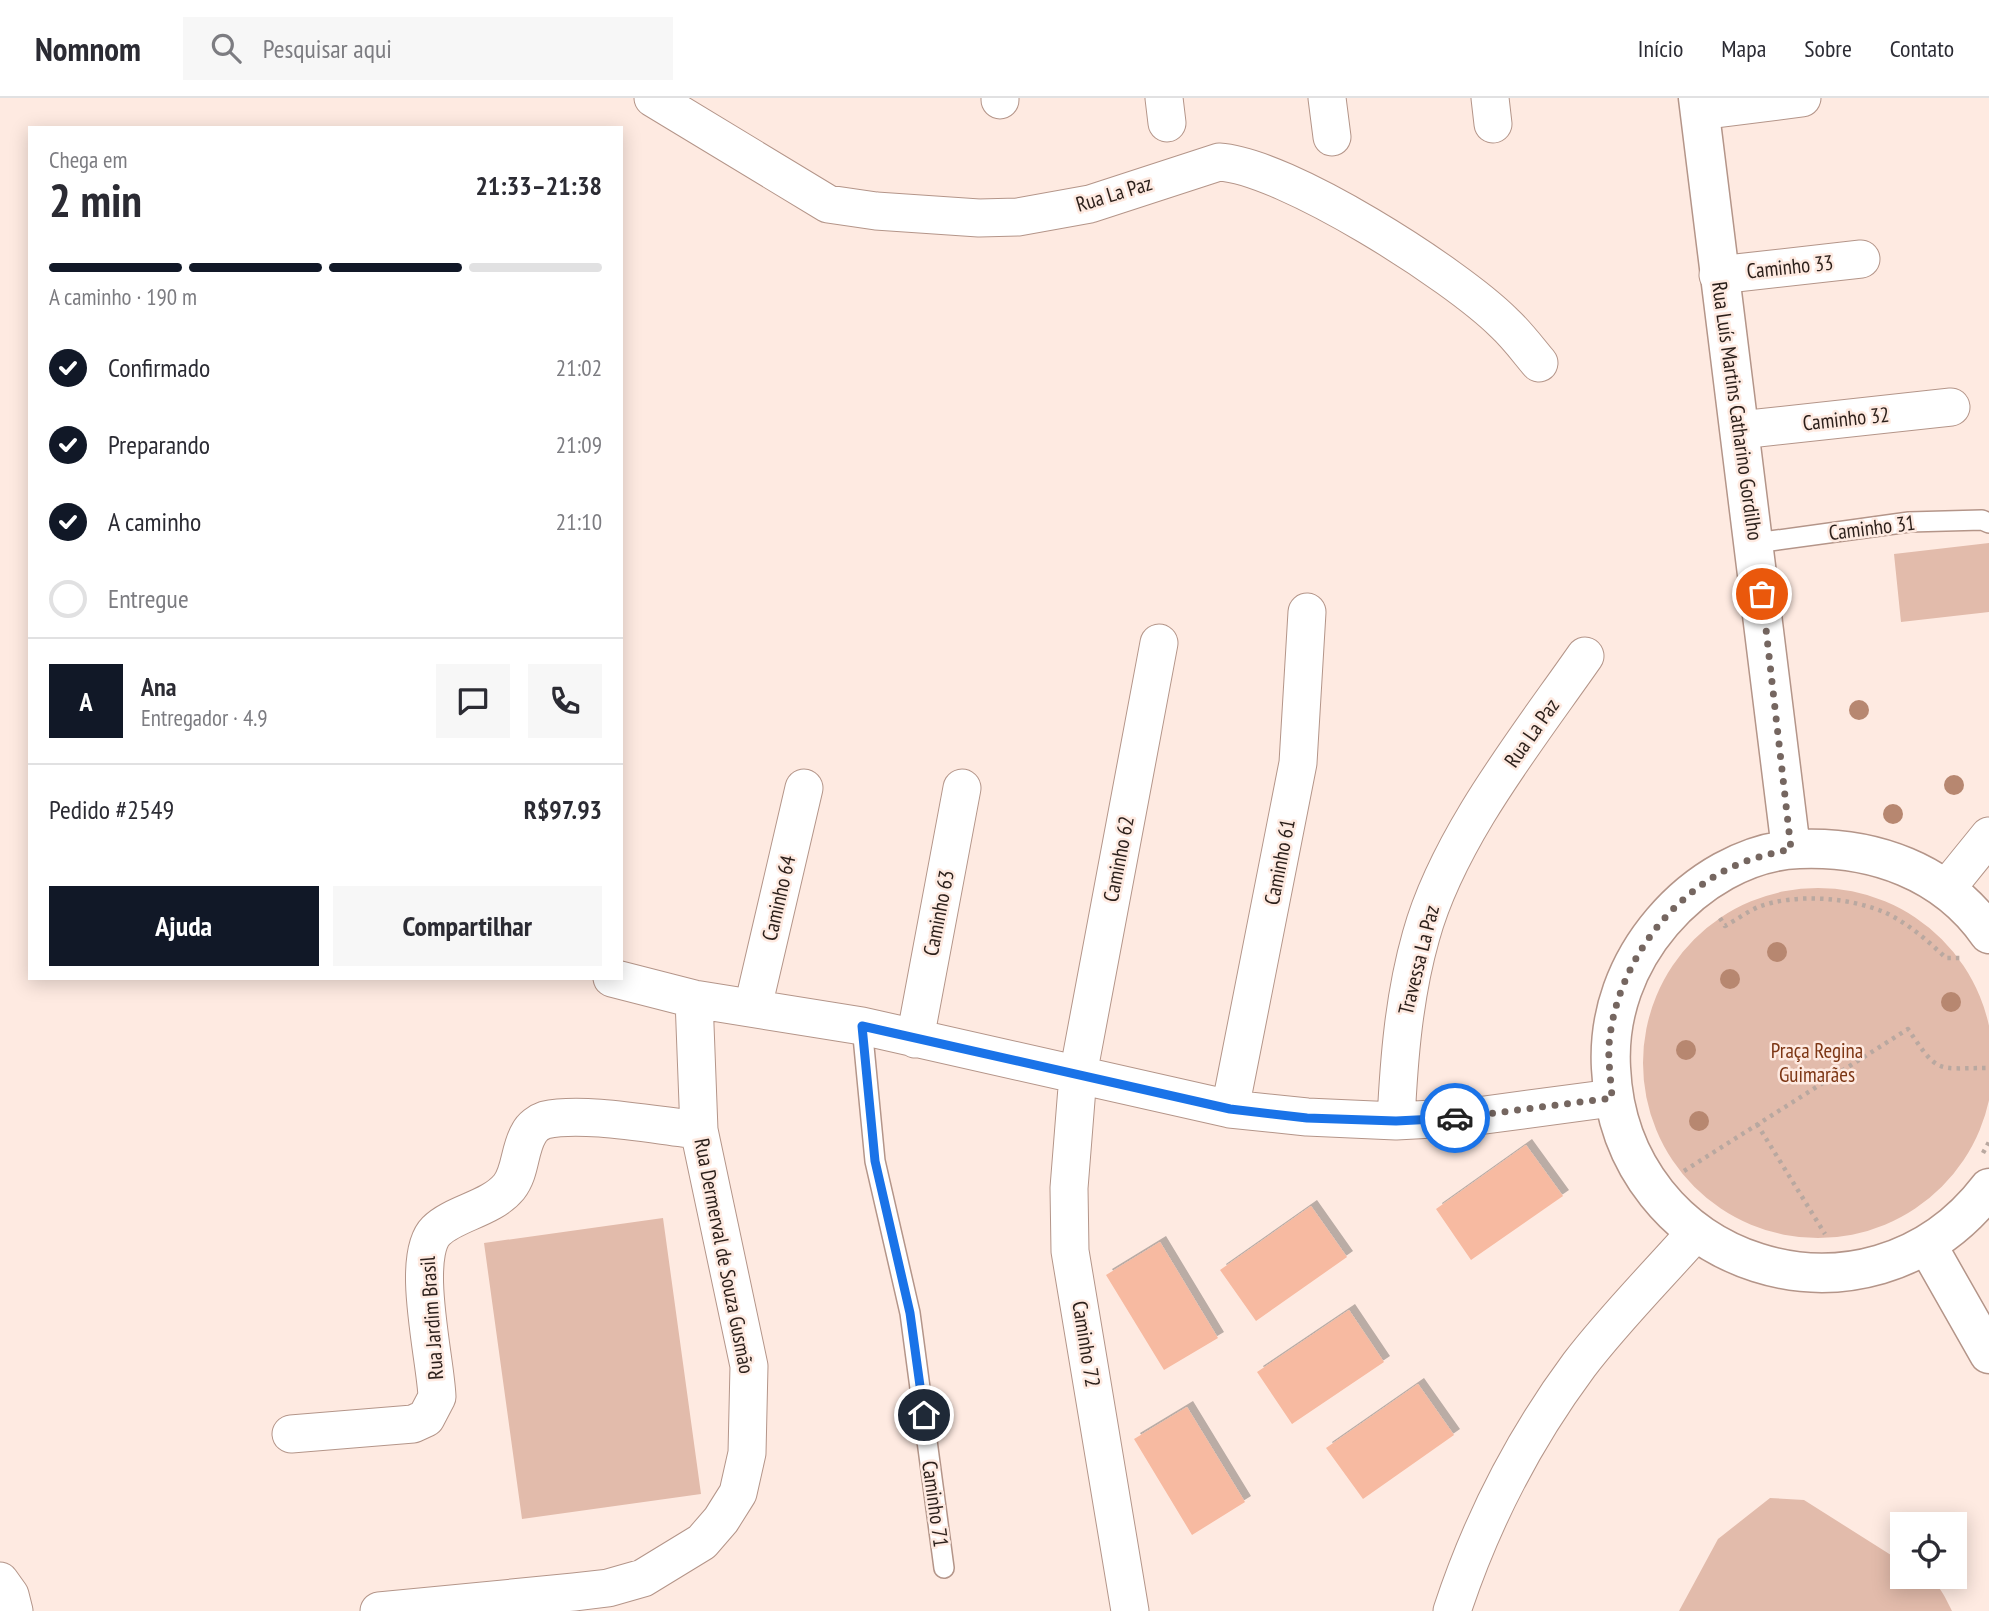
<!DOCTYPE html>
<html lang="pt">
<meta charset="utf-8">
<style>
:root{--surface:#fff;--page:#f7f7f7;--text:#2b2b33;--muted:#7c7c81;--line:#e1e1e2;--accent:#111827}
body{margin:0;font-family:"PT Sans Narrow",sans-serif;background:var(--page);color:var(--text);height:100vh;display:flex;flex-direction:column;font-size:26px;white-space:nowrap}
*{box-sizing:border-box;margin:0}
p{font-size:23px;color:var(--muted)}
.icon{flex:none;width:38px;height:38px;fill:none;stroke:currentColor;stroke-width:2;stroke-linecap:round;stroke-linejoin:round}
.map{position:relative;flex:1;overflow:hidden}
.sheet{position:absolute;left:28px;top:28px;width:595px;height:854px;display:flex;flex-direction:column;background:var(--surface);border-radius:0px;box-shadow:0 4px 18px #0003}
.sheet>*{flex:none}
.fabs{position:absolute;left:1890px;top:1414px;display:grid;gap:14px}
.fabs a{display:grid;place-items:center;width:77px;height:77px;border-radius:0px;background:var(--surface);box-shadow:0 4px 18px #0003;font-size:35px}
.pin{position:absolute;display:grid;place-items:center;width:60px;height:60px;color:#fff;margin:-30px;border:4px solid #fff;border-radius:50%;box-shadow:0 2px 7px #0007}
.courier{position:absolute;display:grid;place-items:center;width:70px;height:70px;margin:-35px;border:5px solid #1a73e8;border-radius:50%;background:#fff;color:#222;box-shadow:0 2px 9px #0007}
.overview em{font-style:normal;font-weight:700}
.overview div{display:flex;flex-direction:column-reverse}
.overview{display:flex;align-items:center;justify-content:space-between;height:119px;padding:0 21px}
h1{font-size:46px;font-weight:700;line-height:52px}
.bar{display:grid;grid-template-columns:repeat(4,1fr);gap:10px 7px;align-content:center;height:84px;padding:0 21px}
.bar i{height:9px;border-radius:5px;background:var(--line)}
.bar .on{background:var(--accent)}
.bar p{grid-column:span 4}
.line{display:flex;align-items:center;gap:18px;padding:0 21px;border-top:2px solid var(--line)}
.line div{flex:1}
.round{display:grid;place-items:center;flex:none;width:74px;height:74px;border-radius:0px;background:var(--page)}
ol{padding:0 21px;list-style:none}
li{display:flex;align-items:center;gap:21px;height:77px}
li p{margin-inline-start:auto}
li .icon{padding:7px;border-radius:50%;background:var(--accent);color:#fff;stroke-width:4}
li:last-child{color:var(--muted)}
li i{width:38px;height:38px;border:4px solid var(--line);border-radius:50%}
.button{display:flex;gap:14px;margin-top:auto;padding:14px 21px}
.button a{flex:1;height:80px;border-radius:0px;background:var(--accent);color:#fff;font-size:28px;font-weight:700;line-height:80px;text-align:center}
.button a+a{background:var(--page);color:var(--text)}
header{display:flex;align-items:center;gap:42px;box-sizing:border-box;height:98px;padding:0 35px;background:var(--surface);border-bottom:2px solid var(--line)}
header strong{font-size:33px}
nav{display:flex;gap:38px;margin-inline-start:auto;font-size:24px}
.search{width:490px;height:63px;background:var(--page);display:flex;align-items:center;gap:18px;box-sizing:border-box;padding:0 24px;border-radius:0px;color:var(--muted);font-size:26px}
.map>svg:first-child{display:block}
.green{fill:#e2bbab}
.building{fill:#f7baa1;filter:url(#shadow)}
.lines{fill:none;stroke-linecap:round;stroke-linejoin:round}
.lane-casing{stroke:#b49589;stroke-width:22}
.street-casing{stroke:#b49589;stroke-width:39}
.secondary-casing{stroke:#b49589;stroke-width:41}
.path{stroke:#b9a8a0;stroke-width:4.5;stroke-dasharray:3.5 5;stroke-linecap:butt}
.lane{stroke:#fff;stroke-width:19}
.street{stroke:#fff;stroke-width:37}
.secondary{stroke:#fff;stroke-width:38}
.tree{fill:#b78770}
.done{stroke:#756660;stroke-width:7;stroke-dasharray:0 12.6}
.route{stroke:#1a73e8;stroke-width:9}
.labels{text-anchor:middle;stroke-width:5;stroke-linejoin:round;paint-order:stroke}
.street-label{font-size:21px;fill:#2b1f1a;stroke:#feeae1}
.park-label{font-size:21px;fill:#7d3614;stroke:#feeae1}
</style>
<header>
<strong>Nomnom</strong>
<div class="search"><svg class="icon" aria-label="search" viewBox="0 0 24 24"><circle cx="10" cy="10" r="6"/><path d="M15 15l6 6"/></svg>Pesquisar aqui</div>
<nav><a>Início</a><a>Mapa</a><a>Sobre</a><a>Contato</a></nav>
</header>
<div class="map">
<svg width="1989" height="1513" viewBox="0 0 1989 1513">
<defs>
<filter id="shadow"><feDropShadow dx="6" dy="-6" stdDeviation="0" flood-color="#0004"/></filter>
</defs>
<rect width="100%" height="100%" fill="#feeae1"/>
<path class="green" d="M1989 445V514L1901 524 1894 456Z
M1643 965a175 175 0 1 1 350 0a175 175 0 1 1-350 0Z
M663 1120 701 1396 522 1421 484 1145Z
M1770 1400 1804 1402 1902 1464V1479C1935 1479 1938 1484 1952 1513H1679L1718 1441Z"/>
<path class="building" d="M1526 1047 1563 1098 1471 1162 1436 1111Z
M1311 1108 1347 1159 1256 1223 1220 1172Z
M1160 1144 1218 1240 1164 1272 1106 1177Z
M1349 1212 1384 1264 1292 1326 1257 1274Z
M1418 1286 1454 1337 1363 1401 1326 1350Z
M1187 1309 1245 1404 1192 1437 1134 1341Z"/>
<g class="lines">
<defs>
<path id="lane" d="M1756 445 1909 424 1982 422 1989 425
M862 928 875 1063 910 1215 944 1470"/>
<path id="street" d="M653 0 828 106 876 113 979 120 1018 119 1090 106 1219 64C1286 68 1455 176 1504 225 1517 237 1528 252 1539 265
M1000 0V2
M1164 0 1167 25
M1327 0 1332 39
M1490 0 1493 26
M1700 13 1802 0
M1718 177 1861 161
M1740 332 1951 309
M1946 791 1989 738
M612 880 694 901 862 928 1230 1011 1307 1019 1396 1023 1470 1019 1612 1000
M753 909 804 690
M915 941 962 690
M1230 1011 1298 665 1307 514
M1396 1023C1399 960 1404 898 1421 838 1448 740 1527 641 1585 558
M291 1336 413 1326 426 1320 437 1299C436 1263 410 1159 436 1133 454 1115 491 1111 509 1089 521 1074 519 1051 529 1035 532 1029 539 1024 545 1022 584 1013 658 1028 699 1032
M0 1483 10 1497 14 1513
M379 1513 574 1494 608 1490 643 1480 702 1444 721 1422 738 1395 747 1355 749 1268 699 1032 694 901
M1130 1513 1070 1153 1069 1090 1078 977 1159 545
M1452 1513C1481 1425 1524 1341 1579 1267 1614 1221 1657 1178 1695 1135"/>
<path id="secondary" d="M1698 0 1791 751
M1989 836C1945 773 1873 748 1799 751 1746 753 1696 784 1662 824 1627 865 1608 916 1611 970 1620 1170 1867 1249 1989 1090
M1927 1147 1989 1256"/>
</defs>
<use href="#lane" class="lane-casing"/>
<use href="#street" class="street-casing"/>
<use href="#secondary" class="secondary-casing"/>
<path class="path" d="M1720 820 1725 828C1736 822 1747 814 1758 809 1795 795 1850 799 1886 815 1909 826 1928 843 1946 860H1961
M1757 1026 1825 1136
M1983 1055 1989 1044
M1684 1073 1908 931C1939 977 1935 970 1989 970"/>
<use href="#lane" class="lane"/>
<use href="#street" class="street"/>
<use href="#secondary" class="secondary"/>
</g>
<g class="tree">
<circle cx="1859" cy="612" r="10"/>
<circle cx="1954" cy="687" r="10"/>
<circle cx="1893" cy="716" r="10"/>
<circle cx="1777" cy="854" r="10"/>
<circle cx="1730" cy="881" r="10"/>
<circle cx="1951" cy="904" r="10"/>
<circle cx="1686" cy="952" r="10"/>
<circle cx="1699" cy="1023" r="10"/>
</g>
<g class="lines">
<path class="done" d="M1455 1020 1612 1000C1611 983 1608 964 1609 947 1615 873 1664 802 1730 770 1750 760 1770 756 1791 751L1762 496"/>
<path class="route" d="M924 1317 910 1215 875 1063 862 928 1230 1011 1307 1020 1396 1023 1455 1020"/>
</g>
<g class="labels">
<g class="street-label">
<text transform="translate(1114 96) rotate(-17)" y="7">Rua La Paz</text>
<text transform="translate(1790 169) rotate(-6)" y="7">Caminho 33</text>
<text transform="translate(1737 313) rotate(82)" y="7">Rua Luís Martins Catharino Gordilho</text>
<text transform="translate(1846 321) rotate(-6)" y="7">Caminho 32</text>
<text transform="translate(1872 430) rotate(-7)" y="7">Caminho 31</text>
<text transform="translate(1532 635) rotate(-55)" y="7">Rua La Paz</text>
<text transform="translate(1119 761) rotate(-79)" y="7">Caminho 62</text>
<text transform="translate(1280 764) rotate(-79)" y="7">Caminho 61</text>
<text transform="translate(779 800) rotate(-77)" y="7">Caminho 64</text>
<text transform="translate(939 815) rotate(-79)" y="7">Caminho 63</text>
<text transform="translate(1419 862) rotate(-76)" y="7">Travessa La Paz</text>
<text transform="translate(724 1158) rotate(79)" y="7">Rua Dermerval de Souza Gusmão</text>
<text transform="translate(432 1220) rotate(-94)" y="7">Rua Jardim Brasil</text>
<text transform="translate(1086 1246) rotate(81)" y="7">Caminho 72</text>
<text transform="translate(935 1406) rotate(82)" y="7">Caminho 71</text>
</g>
<g class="park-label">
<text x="1817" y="960">Praça Regina<tspan x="1817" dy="24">Guimarães</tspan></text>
</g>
</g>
</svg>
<div class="fabs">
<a><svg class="icon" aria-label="locate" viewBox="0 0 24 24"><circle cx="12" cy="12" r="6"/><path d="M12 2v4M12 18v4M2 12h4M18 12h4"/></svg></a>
</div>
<div class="pin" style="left:1762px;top:496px;background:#ea580c"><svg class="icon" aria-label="bag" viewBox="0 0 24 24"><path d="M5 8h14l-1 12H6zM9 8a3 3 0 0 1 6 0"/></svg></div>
<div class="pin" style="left:924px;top:1317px;background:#1f2937"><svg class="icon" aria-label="home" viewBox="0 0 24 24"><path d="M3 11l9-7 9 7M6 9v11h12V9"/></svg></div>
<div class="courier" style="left:1455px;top:1020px"><svg class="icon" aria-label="car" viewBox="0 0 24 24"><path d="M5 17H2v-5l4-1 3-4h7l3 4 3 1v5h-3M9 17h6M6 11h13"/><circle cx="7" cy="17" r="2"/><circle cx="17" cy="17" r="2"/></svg></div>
<section class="sheet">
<div class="overview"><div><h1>2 min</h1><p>Chega em</p></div><em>21:33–21:38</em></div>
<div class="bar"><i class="on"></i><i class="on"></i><i class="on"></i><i></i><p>A caminho · 190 m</p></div>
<ol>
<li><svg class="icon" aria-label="check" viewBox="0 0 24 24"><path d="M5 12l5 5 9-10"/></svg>Confirmado<p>21:02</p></li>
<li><svg class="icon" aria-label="check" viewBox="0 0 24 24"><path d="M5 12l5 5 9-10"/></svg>Preparando<p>21:09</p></li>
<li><svg class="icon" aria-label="check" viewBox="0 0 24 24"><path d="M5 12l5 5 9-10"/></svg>A caminho<p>21:10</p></li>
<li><i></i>Entregue</li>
</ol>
<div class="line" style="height:126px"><b class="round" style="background:var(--accent);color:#fff">A</b><div><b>Ana</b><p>Entregador · 4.9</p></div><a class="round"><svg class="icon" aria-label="chat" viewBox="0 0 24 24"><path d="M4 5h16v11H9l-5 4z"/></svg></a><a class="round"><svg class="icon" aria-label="phone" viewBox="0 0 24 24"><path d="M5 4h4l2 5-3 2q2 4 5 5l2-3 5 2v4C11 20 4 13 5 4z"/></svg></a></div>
<div class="line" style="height:91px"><div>Pedido #2549</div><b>R$97.93</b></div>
<div class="button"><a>Ajuda</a><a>Compartilhar</a></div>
</section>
</div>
